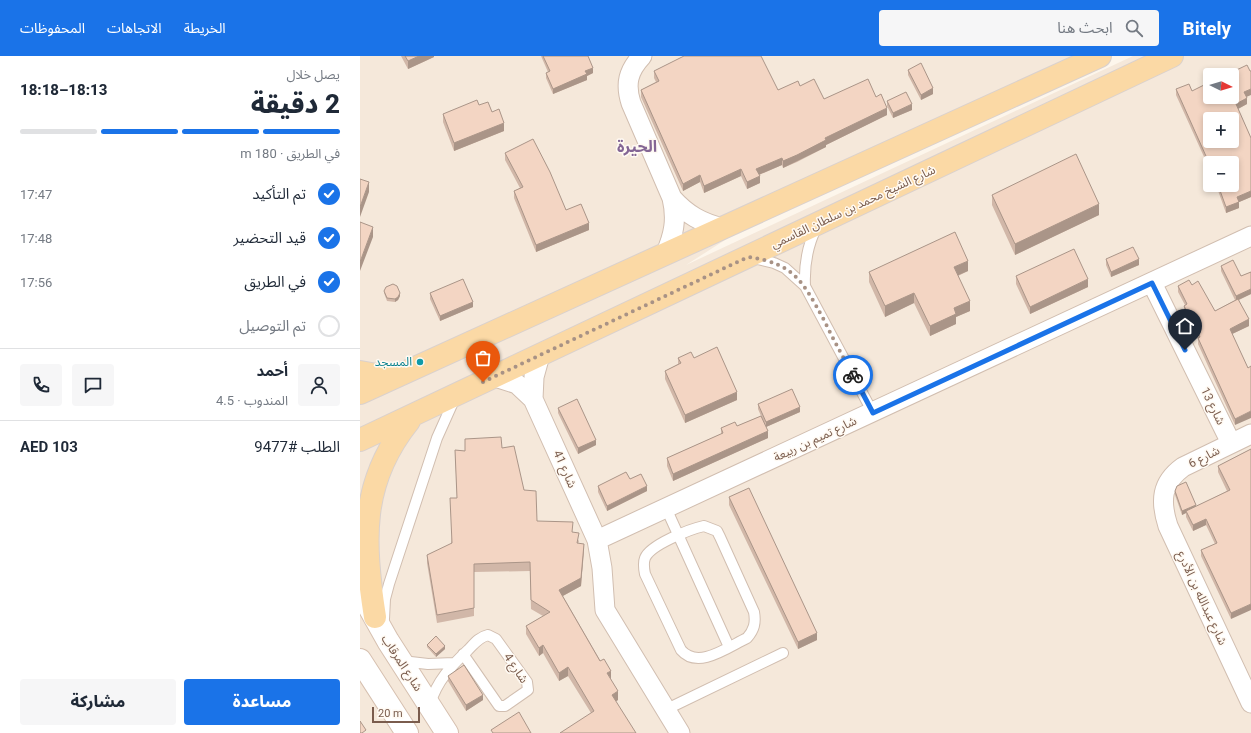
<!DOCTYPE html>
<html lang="ar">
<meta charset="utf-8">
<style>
:root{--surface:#fff;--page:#f6f6f7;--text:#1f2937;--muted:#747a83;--line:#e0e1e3;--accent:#1a73e8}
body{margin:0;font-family:Roboto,"Noto Sans Arabic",sans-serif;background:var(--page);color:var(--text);direction:rtl;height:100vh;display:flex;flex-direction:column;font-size:15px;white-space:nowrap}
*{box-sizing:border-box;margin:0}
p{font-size:13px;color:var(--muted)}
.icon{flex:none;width:22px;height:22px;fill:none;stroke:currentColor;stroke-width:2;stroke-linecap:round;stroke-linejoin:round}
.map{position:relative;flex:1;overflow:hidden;direction:ltr}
.details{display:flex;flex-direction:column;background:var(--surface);width:360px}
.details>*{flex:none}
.needle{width:26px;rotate:95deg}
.tools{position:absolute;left:843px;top:12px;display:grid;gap:8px}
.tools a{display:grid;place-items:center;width:36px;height:36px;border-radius:4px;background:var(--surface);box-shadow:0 2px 6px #0003;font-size:20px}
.scale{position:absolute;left:12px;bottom:10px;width:48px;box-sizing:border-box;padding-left:4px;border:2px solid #7a5c4d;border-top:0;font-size:11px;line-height:14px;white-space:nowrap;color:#7a5c4d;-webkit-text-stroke:3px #fffaf3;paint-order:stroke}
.pin{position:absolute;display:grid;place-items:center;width:34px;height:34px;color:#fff;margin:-41px -17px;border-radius:50% 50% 50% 0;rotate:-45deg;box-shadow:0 0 4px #0007}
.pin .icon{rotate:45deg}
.courier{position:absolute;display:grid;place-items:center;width:40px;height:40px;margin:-20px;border:3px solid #1a73e8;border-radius:50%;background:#fff;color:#222;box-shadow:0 1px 5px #0007}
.headline em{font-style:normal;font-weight:800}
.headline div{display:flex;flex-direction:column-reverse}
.headline{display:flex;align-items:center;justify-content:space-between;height:68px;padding:0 20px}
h1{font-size:26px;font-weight:800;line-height:30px}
.bar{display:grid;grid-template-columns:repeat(4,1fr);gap:6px 4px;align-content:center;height:48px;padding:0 20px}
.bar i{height:5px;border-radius:3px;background:var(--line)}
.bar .current{background:var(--accent)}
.bar p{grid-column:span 4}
.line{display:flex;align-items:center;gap:10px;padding:0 20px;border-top:1px solid var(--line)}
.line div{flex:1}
.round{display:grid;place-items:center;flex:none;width:42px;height:42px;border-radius:4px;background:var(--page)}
ol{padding:0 20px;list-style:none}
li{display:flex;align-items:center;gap:12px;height:44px}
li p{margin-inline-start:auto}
li .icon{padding:4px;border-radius:50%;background:var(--accent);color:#fff;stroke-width:4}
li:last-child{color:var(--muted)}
li i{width:22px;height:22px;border:2px solid var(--line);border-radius:50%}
.cta{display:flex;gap:8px;margin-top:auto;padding:8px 20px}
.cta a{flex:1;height:46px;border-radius:4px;background:var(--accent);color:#fff;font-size:16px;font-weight:800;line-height:46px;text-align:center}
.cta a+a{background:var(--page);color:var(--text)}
header{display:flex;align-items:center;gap:24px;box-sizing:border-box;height:56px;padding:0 20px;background:var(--accent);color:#fff}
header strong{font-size:19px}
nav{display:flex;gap:22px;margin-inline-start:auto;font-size:14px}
.search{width:280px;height:36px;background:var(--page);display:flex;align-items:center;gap:10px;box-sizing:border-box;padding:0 14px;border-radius:4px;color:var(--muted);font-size:15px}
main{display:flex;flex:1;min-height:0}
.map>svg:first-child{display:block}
.residential{fill:#f5e8da;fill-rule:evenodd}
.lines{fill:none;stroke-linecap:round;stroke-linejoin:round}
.lane-casing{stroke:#d1beb0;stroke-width:12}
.street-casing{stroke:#d1beb0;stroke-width:21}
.secondary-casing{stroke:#d6c0b0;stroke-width:24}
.primary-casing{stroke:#dad1cd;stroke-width:24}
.lane{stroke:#fff;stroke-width:10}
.street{stroke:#fff;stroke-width:19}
.secondary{stroke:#fff;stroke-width:22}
.primary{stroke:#fbd9a5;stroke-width:22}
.wall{fill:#d1b7a8}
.shaded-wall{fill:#aa9588}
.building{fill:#f3d5c3;stroke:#aa9588;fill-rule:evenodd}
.done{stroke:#a89285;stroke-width:4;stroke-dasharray:0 7.2}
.route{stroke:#1a73e8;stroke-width:5}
.culture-dot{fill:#0f9aa8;stroke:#fffaf3;stroke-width:1.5}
.labels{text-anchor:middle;stroke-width:3;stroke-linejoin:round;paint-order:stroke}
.street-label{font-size:12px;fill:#7a5c4d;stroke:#fffaf3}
.culture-label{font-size:12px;fill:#0d838f;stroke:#fffaf3;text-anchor:end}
.district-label{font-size:16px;font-weight:bold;fill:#846695;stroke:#fffaf3}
</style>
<header>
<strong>Bitely</strong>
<div class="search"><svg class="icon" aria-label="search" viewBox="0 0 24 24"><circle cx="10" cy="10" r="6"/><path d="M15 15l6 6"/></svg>ابحث هنا</div>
<nav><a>الخريطة</a><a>الاتجاهات</a><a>المحفوظات</a></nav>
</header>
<main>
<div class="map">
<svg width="891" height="677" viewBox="0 0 891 677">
<rect width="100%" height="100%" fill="#fdf6ec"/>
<path class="residential" d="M0 0H744L434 140 326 209 773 0H891V677H0ZM850 19H872V41H850ZM850 63H872V85H850ZM850 107H872V129H850Z"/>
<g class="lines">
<defs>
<path id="lane" d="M394 202 414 207 425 212 445 230 513 357
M445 230C444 209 447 190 457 170
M306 452 369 591
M344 470 357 475 360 481 394 556C396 567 394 574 387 582 368 591 338 614 321 594L285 518C284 513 283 507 285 502 290 489 330 473 344 470Z
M24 563 25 543 29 528 77 382 94 344
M42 605 68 608 94 607
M70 648C77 625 91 610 108 594 114 588 119 581 128 579L136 583 167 626 168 634 145 650H139L103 598
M307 653 423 597"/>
<path id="street" d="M282 0C268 15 265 28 271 47L312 142C317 163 314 179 305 199
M312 142C327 159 342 167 363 172
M792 227 871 387
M135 321 157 328 173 343 237 484 242 512 245 554 320 677
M173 343 174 321 180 299
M891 378 823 411C801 427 800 445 808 470L891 647
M237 484 891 180"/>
<path id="secondary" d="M0 535 28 585 87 677
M0 604 47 677"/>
<path id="primary" d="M0 316 33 322
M0 337 740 0
M0 384 812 0
M15 561C3 484 0 426 49 365"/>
</defs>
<use href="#lane" class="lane-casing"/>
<use href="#street" class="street-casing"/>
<use href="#secondary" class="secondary-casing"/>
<use href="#primary" class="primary-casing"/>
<use href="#lane" class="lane"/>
<use href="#street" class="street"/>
<use href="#secondary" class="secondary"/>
<use href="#primary" class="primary"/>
</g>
<path class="wall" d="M41 0H74V1L48 13Z
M181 0H228L233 17 227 20V24L193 38 186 22V17L188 16Z
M548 14 573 38 561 44 548 19Z
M294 15 418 34 440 30 464 43 516 41 527 59 466 89V91L437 106 423 112 422 109 399 119 400 127 387 133 381 120 344 137 340 126 323 135 281 41V34L296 26 294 22Z
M890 15 886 41 887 48 878 53 891 82V141L879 146V152L866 157 856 129H872L850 107V114L816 39V33L832 35Z
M527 45 552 54 533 62 527 50Z
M119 49 132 56 144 75 94 95 83 66V58Z
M145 97 206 154 229 174 176 196 154 142V135L160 132 145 104Z
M632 139 739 159 655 199 632 149Z
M746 203 779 209 751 221 746 209Z
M861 210 881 220 891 216V238L879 244 889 270 872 278 888 312 875 369 838 288V283L824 256V250L825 249 818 236V230L832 229 855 255 875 244 861 215Z
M608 215 598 220 610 255 596 261V268L570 280 554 247 525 261 509 226V216Z
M656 220 728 231 670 258 656 228Z
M24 235 40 240 38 244 35 246 27 245 24 237Z
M70 237 113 251 80 265 70 243Z
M318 302H334L377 344 325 367 305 323V315L318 308Z
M398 348 440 356 406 371 408 382 313 425 307 410V402L361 378V372L377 370 401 360 398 353Z
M198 352 236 389 218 398 198 357Z
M142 392 164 434 177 465 212 476 219 485 218 488 224 496 221 530 203 540 251 623 258 644 231 657 208 620 199 625 183 597 179 600 166 578V570L183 560 171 553 170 515 114 516V560L77 567 67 507V499L91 488 97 442 95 394 105 395Z
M891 393 871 563 841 500V494L855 488 846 469 833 475 826 461V457L822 459 815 439V435L836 451 867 435 858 416V410Z
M270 423 287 435 247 455 238 436V430Z
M369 441 457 584 438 593 369 449Z
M67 589 85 593 76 601 67 591Z
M88 620 123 644 106 655 88 625Z"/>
<path class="shaded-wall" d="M59 0H74V1L48 13V5Z
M233 12V17L227 20V24L193 38V33L225 15Z
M573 32V38L561 44V39Z
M891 33V39L884 42V36Z
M887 42V48L876 54V48Z
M552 48V54L533 62V57Z
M527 52V59L466 89V91L423 112V105L465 82Z
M144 67V75L94 95V87Z
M422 102V109L396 120V113Z
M381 113V120L344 137V130Z
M340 119V126L323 135V128Z
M400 120V127L387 133V126Z
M9 126V136L0 161V151Z
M891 135V141L877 147V141Z
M879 146V152L866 157V151Z
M739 148V159L655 199V188Z
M229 167V174L176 196V189Z
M13 171V181L0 215V206Z
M779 203V209L751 221V216Z
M608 205V215L594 221V211Z
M728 223V231L670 258V251Z
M891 233V238L876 245V240Z
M40 237V240L38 244 35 246V243Z
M554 237V247L525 261V250Z
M610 245V255L596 261V268L570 280V270L594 252Z
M113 246V251L80 265V260Z
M889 263V270L870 279V273Z
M377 336V344L325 367V359Z
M440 351V356L406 371V366Z
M891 355V362L875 369V363Z
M408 375V382L313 425V418Z
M236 384V389L218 398V392Z
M287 430V435L247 455V450Z
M836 449V453L826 455V457L822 459V455Z
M846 463V469L833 475V469Z
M224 488 221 530 199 542V534Z
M891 548V554L871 563V557Z
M457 577V584L438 593V586Z
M183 589V597L179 600V592Z
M85 590V593L76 601V598Z
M208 611V620L199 625V617Z
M251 615V623L247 617Z
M258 635V644L252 648V639Z
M123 639V644L106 655V649Z"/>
<path class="building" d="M45 0H59L48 5Z
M183 0H228L233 12 225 15 227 18 193 33 186 17 190 15Z
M324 0H401L418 34 438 25 440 30 454 23 464 43 508 23 516 41 521 38 527 52 465 82 466 84 437 99 423 105 422 102 396 113 400 120 387 126 381 113 344 130 340 119 323 128 281 34 299 25 294 15Z
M561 7 573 32 561 39 548 14Z
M887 9 890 15H891V33L884 36 887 42 876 48 891 82V135L877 141 879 146 866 151 858 129H872V107H850V109L816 33 829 28 832 35 850 26V41H872V19H866ZM850 63H872V85H850Z
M546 36 552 48 533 57 527 45Z
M117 44 119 49 128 46 132 56 139 53 144 67 94 87 83 58Z
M173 83 190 116 206 154 221 148 229 167 176 189 154 135 163 131 145 97Z
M716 98 739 148 655 188 632 139Z
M0 123 9 126 0 151Z
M0 166 13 171 0 206Z
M595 176 608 205 594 211 610 245 594 252 596 258 570 270 554 237 525 250 509 216Z
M773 191 779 203 751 216 746 203Z
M714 193 728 223 670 251 656 220Z
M873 204 881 220 891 216V233L876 240 861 210Z
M103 223 113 246 80 260 70 237Z
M829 224 832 229 838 225 855 255 878 243 889 263 870 273 888 312 891 310V355L875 363 838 282 840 281 824 250 827 248 818 230Z
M33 228 37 230 40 237 38 241 35 243 27 242 24 235 26 231Z
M357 291 377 336 325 359 305 315 321 307 318 302 331 296 334 302Z
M432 333 440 351 406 366 398 348Z
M217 343 236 384 218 392 198 352Z
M401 360 408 375 313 418 307 402 363 377 361 372 375 366 377 370Z
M141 381 142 392 154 390 164 434 176 435 177 465 213 466 212 476 219 477 217 487 224 488 221 522 199 534 240 605 244 603 251 615 247 617 258 635 252 639 276 677H200L234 655 208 611 199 617 183 589 179 592 166 570 190 556 171 544 170 506 114 508V552L77 559 67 499 92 487 90 442H97L95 394 105 395V383Z
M891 393V548L871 557 841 494 857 487 846 463 833 469 826 455 870 434 858 410Z
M266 416 270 423 281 418 287 430 247 450 238 430Z
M826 426 836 449 822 455 815 435 817 430Z
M389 432 457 577 438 586 369 441Z
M76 580 85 590 76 598 67 589Z
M104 609 123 639 106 649 88 620Z
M159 656 171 677H133L131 674Z
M0 665 6 674 2 677H0Z"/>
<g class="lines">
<path class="done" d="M123 326 388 201C434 207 443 226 464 264 473 283 483 301 493 319"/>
<path class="route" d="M493 319 513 357 792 227 825 294"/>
</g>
<circle class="culture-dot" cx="60" cy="306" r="4"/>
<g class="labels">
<g class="street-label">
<text transform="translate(493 151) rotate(-25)" y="4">شارع الشيخ محمد بن سلطان القاسمي</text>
<text transform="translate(853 350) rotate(64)" y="4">شارع 13</text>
<text transform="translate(455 383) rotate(-25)" y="4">شارع تميم بن ربيعة</text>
<text transform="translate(844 401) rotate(-27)" y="4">شارع 6</text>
<text transform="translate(205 413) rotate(66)" y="4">شارع 41</text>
<text transform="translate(842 542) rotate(65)" y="4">شارع عبدالله بن الأدرع</text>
<text transform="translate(42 607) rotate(57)" y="4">شارع المرقاب</text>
<text transform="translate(156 612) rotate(56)" y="4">شارع 4</text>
</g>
<g class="culture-label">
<text x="52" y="310">المسجد</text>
</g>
<g class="district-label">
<text x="277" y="96">الحيرة</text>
</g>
</g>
</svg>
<div class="tools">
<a><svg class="needle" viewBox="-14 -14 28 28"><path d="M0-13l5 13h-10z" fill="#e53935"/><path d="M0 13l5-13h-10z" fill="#747a83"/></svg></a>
<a>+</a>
<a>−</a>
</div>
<div class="scale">20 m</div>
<div class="pin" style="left:123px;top:326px;background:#ea580c"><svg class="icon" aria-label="bag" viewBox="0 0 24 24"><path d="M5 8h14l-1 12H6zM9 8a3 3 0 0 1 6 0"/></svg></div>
<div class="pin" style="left:825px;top:294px;background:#1f2937"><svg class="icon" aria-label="home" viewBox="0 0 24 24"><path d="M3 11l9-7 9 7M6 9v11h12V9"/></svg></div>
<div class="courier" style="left:493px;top:319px"><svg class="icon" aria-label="bike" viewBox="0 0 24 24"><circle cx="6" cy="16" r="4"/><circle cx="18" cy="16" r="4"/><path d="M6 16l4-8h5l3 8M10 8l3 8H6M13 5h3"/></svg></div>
</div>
<section class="details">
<div class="headline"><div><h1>2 دقيقة</h1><p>يصل خلال</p></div><em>18:13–18:18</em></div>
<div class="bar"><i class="current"></i><i class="current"></i><i class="current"></i><i></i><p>في الطريق · 180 m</p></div>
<ol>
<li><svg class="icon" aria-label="check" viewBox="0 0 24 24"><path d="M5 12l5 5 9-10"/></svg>تم التأكيد<p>17:47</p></li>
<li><svg class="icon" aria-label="check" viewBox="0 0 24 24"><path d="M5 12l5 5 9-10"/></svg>قيد التحضير<p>17:48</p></li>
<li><svg class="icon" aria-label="check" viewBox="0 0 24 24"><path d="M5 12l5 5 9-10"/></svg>في الطريق<p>17:56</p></li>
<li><i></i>تم التوصيل</li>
</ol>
<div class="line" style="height:72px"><a class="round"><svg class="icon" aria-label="person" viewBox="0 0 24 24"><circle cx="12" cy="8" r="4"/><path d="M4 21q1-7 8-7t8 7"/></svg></a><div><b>أحمد</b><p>المندوب · 4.5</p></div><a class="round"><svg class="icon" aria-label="chat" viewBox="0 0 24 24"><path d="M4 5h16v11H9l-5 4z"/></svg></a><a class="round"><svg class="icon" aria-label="phone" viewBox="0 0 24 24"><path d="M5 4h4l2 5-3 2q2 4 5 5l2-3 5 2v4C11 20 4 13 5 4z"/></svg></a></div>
<div class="line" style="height:52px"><div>الطلب #9477</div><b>AED 103</b></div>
<div class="cta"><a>مساعدة</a><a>مشاركة</a></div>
</section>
</main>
